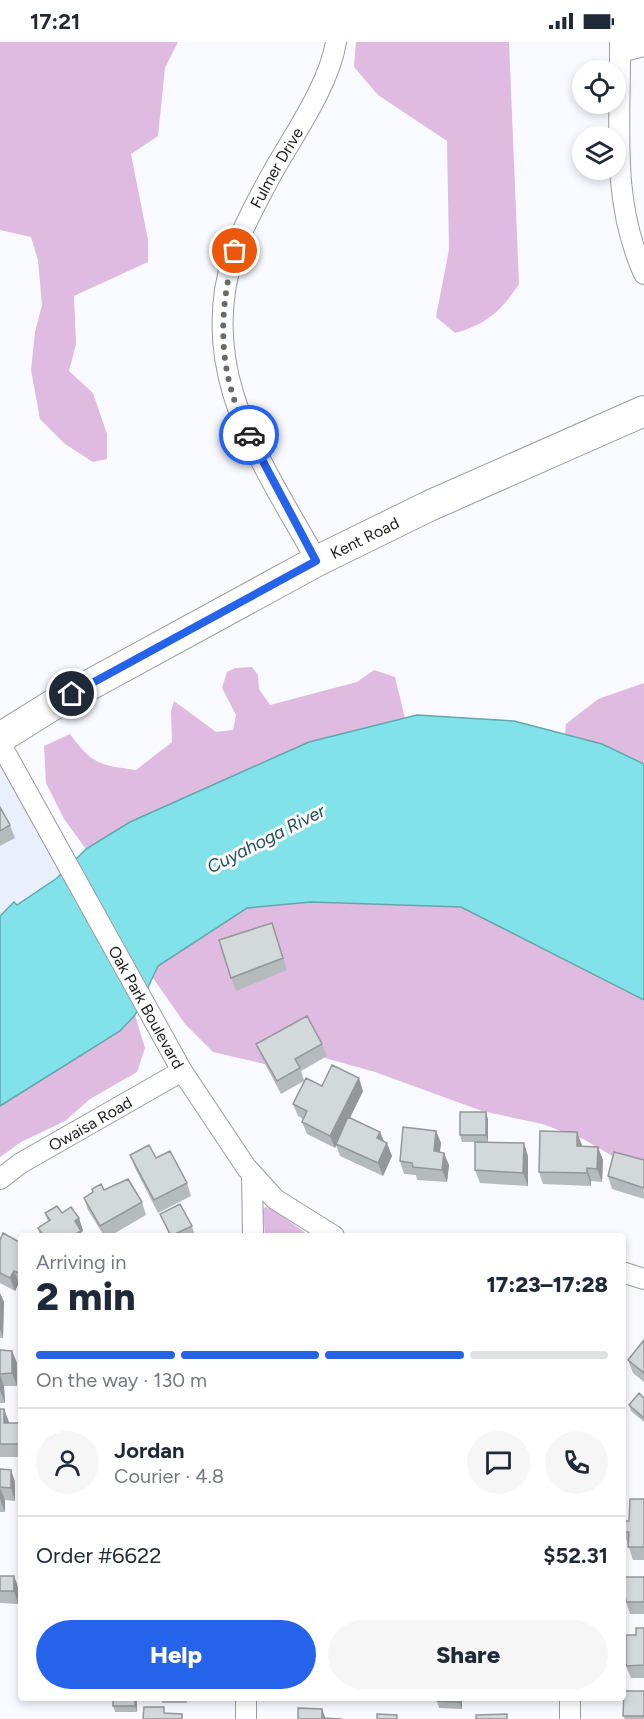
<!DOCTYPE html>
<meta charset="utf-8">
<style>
:root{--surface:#fff;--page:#f6f6f7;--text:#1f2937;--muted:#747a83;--line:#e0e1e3;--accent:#2563eb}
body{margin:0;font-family:Figtree,sans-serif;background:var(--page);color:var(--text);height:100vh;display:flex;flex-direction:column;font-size:22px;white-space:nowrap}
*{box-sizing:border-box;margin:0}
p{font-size:20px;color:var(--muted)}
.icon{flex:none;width:33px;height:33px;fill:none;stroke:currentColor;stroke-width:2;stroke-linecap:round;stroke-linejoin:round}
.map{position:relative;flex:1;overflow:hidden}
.side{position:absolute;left:18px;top:1191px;width:608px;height:468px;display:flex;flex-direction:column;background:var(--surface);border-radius:6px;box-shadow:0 3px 9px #0003}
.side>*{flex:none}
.tools{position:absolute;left:572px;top:18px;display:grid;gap:12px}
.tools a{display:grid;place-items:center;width:54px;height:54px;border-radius:50%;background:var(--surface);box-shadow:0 3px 9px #0003;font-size:30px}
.pin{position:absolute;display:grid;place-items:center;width:51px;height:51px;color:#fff;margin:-26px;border:3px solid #fff;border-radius:50%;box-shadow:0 2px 6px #0007}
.courier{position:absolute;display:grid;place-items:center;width:60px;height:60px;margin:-30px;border:4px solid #2563eb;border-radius:50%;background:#fff;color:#222;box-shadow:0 2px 8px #0007}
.head em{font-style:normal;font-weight:800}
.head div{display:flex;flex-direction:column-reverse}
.head{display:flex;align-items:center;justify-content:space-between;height:102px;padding:0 18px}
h1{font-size:39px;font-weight:800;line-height:45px}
.bar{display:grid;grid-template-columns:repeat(4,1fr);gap:9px 6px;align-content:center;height:72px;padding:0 18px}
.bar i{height:8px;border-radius:4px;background:var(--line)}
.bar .active{background:var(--accent)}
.bar p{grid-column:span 4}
.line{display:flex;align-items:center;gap:15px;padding:0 18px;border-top:2px solid var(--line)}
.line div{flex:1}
.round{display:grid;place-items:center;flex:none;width:63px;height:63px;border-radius:32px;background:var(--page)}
.button{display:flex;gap:12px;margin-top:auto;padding:12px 18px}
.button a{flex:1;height:69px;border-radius:36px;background:var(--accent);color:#fff;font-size:24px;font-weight:800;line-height:69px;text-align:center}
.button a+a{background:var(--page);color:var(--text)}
.status{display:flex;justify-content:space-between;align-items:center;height:42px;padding:0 30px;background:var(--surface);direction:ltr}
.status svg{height:16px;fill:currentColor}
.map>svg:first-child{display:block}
.built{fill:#e9f0fb}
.green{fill:#dfbae1}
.water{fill:#81e3e9;stroke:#62a7ac;stroke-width:1.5}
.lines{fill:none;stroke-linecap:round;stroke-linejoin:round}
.street-casing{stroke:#9a9ca1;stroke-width:22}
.primary-casing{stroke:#9a9ca1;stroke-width:32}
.street{stroke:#fff;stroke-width:20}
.primary{stroke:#fff;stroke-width:30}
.wall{fill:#b5babc}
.shaded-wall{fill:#949799}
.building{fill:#d3d8db;stroke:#949799;stroke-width:1.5}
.done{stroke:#68696b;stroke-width:6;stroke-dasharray:0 10.8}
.route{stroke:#2563eb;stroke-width:8}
.labels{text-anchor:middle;stroke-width:6;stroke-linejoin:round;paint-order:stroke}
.street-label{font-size:16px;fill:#1a1b1c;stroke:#f8faff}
.water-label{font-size:18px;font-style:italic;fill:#245153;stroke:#f8faff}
</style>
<div class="status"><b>17:21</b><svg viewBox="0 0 49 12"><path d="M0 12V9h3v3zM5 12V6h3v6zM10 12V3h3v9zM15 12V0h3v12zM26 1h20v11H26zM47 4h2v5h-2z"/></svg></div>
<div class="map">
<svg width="644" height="1677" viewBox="0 0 644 1677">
<rect width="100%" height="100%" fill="#f8faff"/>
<path class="built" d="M0 701 70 823 57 836 17 863 14 860 0 874Z"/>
<path class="green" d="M0 0H178L165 26 158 94 131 112 148 198V220L74 254 76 302 69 329 93 351 107 392V417L93 420 65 402 40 377 31 328 35 290 42 263 38 218 31 195 0 188Z
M356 0H509L519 242C501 269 487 282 455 291L436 275 449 207 447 99 378 53 354 25Z
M252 625 258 633 259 647 270 663 357 640 374 628 395 635 405 676 309 700 130 780 86 807 64 777 46 741 44 704 70 692C92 722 99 723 136 728L172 700 171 669 174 659 216 690 233 688 236 673 222 646 227 630 235 626Z
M644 641V722L602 702 565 692 566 682 598 657Z
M311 860 461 865 644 958V1138L628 1123 583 1097 542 1082 482 1069 375 1030 318 1014 273 1024 213 1010 185 982 153 936 158 924 247 866Z
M135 973 145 1006 137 1030 90 1057 65 1079 21 1100 0 1115V1064L120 989Z
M265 1165 273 1167 308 1193 265 1194 263 1168Z"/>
<path class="water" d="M417 673 514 679 602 702 644 722V958L461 865 311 860 247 866 158 924 135 973 120 989 0 1064V874L14 860 17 863 57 836 86 807 130 780 309 700Z"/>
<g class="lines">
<defs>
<g id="street">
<path d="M620 0C621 81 610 156 644 232"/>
<path d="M620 10 644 4"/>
<path id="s1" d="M317 519C260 417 193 326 236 205 245 180 258 158 270 135 292 95 329 44 336 0"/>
<path id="s2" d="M0 701 182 1029 246 1125 275 1157 334 1194"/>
<path d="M252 1132 253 1194"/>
<path id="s3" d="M0 1137 21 1121 182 1029"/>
<path d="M622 1230 644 1237"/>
<path d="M246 1677V1656"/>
<path d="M570 1677V1656"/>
</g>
<g id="primary">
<path id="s4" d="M0 696 51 664 317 519 429 464 644 369"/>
</g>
</defs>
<use href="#street" class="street-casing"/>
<use href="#primary" class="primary-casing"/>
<use href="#street" class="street"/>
<use href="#primary" class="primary"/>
</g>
<path class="wall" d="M0 765 10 783 15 796 0 804Z
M272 881 287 928 236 949 231 936Z
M256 1002H322L327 1014 301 1029 304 1038 322 1044 363 1049 350 1076 380 1090 384 1099 392 1114 383 1134 340 1114 336 1103 335 1106 307 1092 302 1080 303 1077 298 1074 293 1062 304 1039 281 1052 261 1014Z
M488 1077V1100H462L460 1093Z
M436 1089 441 1101 440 1110 449 1123 447 1140 417 1138 416 1133 404 1132 400 1119Z
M582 1103V1104L603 1118 602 1140 591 1139V1144L543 1142 539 1130Z
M130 1113 156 1116 187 1141 191 1154 158 1171 135 1126Z
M528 1114V1144L480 1141 475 1128Z
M644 1118V1157L612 1147 608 1134Z
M92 1147 142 1160 146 1173 110 1194H104L88 1168 84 1156 93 1150Z
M45 1171H62L79 1176 83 1189 81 1190 83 1194H40L38 1186 48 1179Z
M160 1172 192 1184 194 1191 188 1194H170Z
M0 1198 21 1201V1243L19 1241 15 1249 0 1241Z
M0 1251 4 1260 3 1296H0Z
M644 1298V1340L633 1331 628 1318Z
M0 1308 12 1309 17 1321V1344H4L5 1361H0Z
M644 1356V1380L631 1369 629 1363Z
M0 1367H4L9 1381H20L21 1415H0Z
M0 1427 11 1428 15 1440V1459L5 1458V1470H0Z
M644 1457V1518H633L624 1490 629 1479Z
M0 1534 19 1547 18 1562 0 1561Z
M644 1535V1572H630L626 1560Z
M644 1586V1636H631L626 1624 636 1593Z
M644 1649V1677H625L623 1674Z
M137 1656V1670H115L113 1664Z
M161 1656H187V1661H162Z
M437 1656H462V1667L439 1666 437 1659Z
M478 1656H507V1657Z"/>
<path class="shaded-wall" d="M359 1036 363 1049 335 1106 330 1094Z
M486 1070 488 1077V1100L486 1093Z
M436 1089 441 1101 438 1122 434 1109Z
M380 1090 385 1102 377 1096Z
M577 1090 582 1103 581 1117 577 1104Z
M387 1101 392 1114 383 1134 378 1121Z
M524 1101 528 1114V1144L523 1131Z
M598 1105 603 1118 602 1140 597 1127Z
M444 1111 449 1123 447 1140 442 1128Z
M587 1126 591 1139V1144L587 1131Z
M79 1176 83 1189 81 1190 83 1194H72L75 1179Z
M14 1229 19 1241 15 1249 10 1236Z
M0 1251 4 1260 3 1296 0 1287Z
M12 1309 17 1321V1344L12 1331Z
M0 1332 4 1344 5 1361 0 1348Z
M4 1367 9 1380V1394L4 1381Z
M11 1428 15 1440V1459L11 1446Z
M0 1446 5 1458V1470L0 1457Z
M14 1534 19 1547 18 1562 14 1549Z
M135 1656H137V1670L135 1664Z
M459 1656H462V1667L459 1660Z
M322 1667 326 1677H322Z"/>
<path class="building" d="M0 765 10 783 0 789Z
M272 881 283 916 231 936 219 898Z
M307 974 322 1002 295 1017 300 1026 277 1039 256 1002Z
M332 1023 359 1036 330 1094 302 1080 307 1069 293 1062 306 1036 322 1044Z
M460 1070H486V1093H460Z
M348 1075 380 1090 377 1096 387 1101 378 1121 336 1102Z
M403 1085 436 1089 434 1109 444 1111 442 1128 413 1125 412 1121 400 1119Z
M540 1089 577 1090V1104L598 1105 597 1127 587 1126V1131L539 1130Z
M475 1100 524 1101 523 1131 475 1128Z
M149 1103 156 1116 170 1109 187 1141 154 1158 130 1113Z
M614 1110 644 1118V1146L608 1134Z
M128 1137 142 1160 100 1184 84 1156 93 1150 92 1147 101 1142 104 1148Z
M180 1162 192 1184 171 1194 160 1172Z
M57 1164 62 1171 71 1165 79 1176 75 1179 81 1189 72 1194H44L38 1186 50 1178 45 1171Z
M3 1191 21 1201V1232L14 1229 10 1236 0 1231V1198Z
M644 1298V1331L628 1318Z
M0 1308 12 1309V1331L0 1332Z
M639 1351 644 1356V1376L629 1363Z
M0 1367H4V1381H20V1402H0Z
M0 1427 11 1428V1446L0 1445Z
M630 1457H644V1505H628L629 1490H624L625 1479H629Z
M0 1534H14V1549H0Z
M623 1535H644V1560H626Z
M636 1586H644V1623L626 1624V1593H636Z
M624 1649H644V1674H623Z
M113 1656H135V1664H113Z
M437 1656H459V1660L437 1659Z
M144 1665H164V1671L182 1672V1677H143Z
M298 1666 322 1667V1676L342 1677H298Z
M377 1672 397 1673V1677H377Z
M507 1672V1677H476V1673Z"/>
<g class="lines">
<path class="done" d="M235 209C217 273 218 333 249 393"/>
<path class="route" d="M72 652 316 519 249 393"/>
</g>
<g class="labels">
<g class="street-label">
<text dy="6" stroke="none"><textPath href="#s1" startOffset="426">Fulmer Drive</textPath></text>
<text dy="6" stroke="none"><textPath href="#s4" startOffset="416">Kent Road</textPath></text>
<text dy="6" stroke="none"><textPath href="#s2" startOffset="302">Oak Park Boulevard</textPath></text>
<text dy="6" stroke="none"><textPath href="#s3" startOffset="106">Owaisa Road</textPath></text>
</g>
<g class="water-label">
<text transform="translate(266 797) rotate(-27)" y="6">Cuyahoga River</text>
</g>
</g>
</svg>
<div class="tools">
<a><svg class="icon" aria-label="locate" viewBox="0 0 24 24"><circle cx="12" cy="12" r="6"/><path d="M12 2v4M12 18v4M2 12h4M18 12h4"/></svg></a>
<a><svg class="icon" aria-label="layers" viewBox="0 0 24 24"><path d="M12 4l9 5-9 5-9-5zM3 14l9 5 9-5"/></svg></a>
</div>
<div class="pin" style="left:235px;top:209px;background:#ea580c"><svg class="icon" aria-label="bag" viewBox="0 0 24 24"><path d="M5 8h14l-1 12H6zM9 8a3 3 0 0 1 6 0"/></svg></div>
<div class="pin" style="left:72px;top:652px;background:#1f2937"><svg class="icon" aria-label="home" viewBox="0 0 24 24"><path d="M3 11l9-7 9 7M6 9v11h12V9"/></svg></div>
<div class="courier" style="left:249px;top:393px"><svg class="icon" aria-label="car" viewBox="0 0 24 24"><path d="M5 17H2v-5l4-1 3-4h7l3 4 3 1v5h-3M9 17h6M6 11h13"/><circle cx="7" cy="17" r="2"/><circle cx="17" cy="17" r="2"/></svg></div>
<section class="side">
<div class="head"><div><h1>2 min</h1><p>Arriving in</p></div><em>17:23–17:28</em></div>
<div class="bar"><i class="active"></i><i class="active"></i><i class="active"></i><i></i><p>On the way · 130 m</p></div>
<div class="line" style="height:108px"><a class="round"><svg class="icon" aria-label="person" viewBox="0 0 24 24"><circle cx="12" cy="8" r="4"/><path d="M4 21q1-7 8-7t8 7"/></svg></a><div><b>Jordan</b><p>Courier · 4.8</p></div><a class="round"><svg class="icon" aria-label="chat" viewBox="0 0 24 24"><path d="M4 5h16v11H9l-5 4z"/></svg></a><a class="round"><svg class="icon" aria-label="phone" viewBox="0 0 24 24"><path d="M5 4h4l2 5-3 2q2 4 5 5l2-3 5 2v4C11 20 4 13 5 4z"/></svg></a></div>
<div class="line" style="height:78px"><div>Order #6622</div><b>$52.31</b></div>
<div class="button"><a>Help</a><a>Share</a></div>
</section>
</div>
